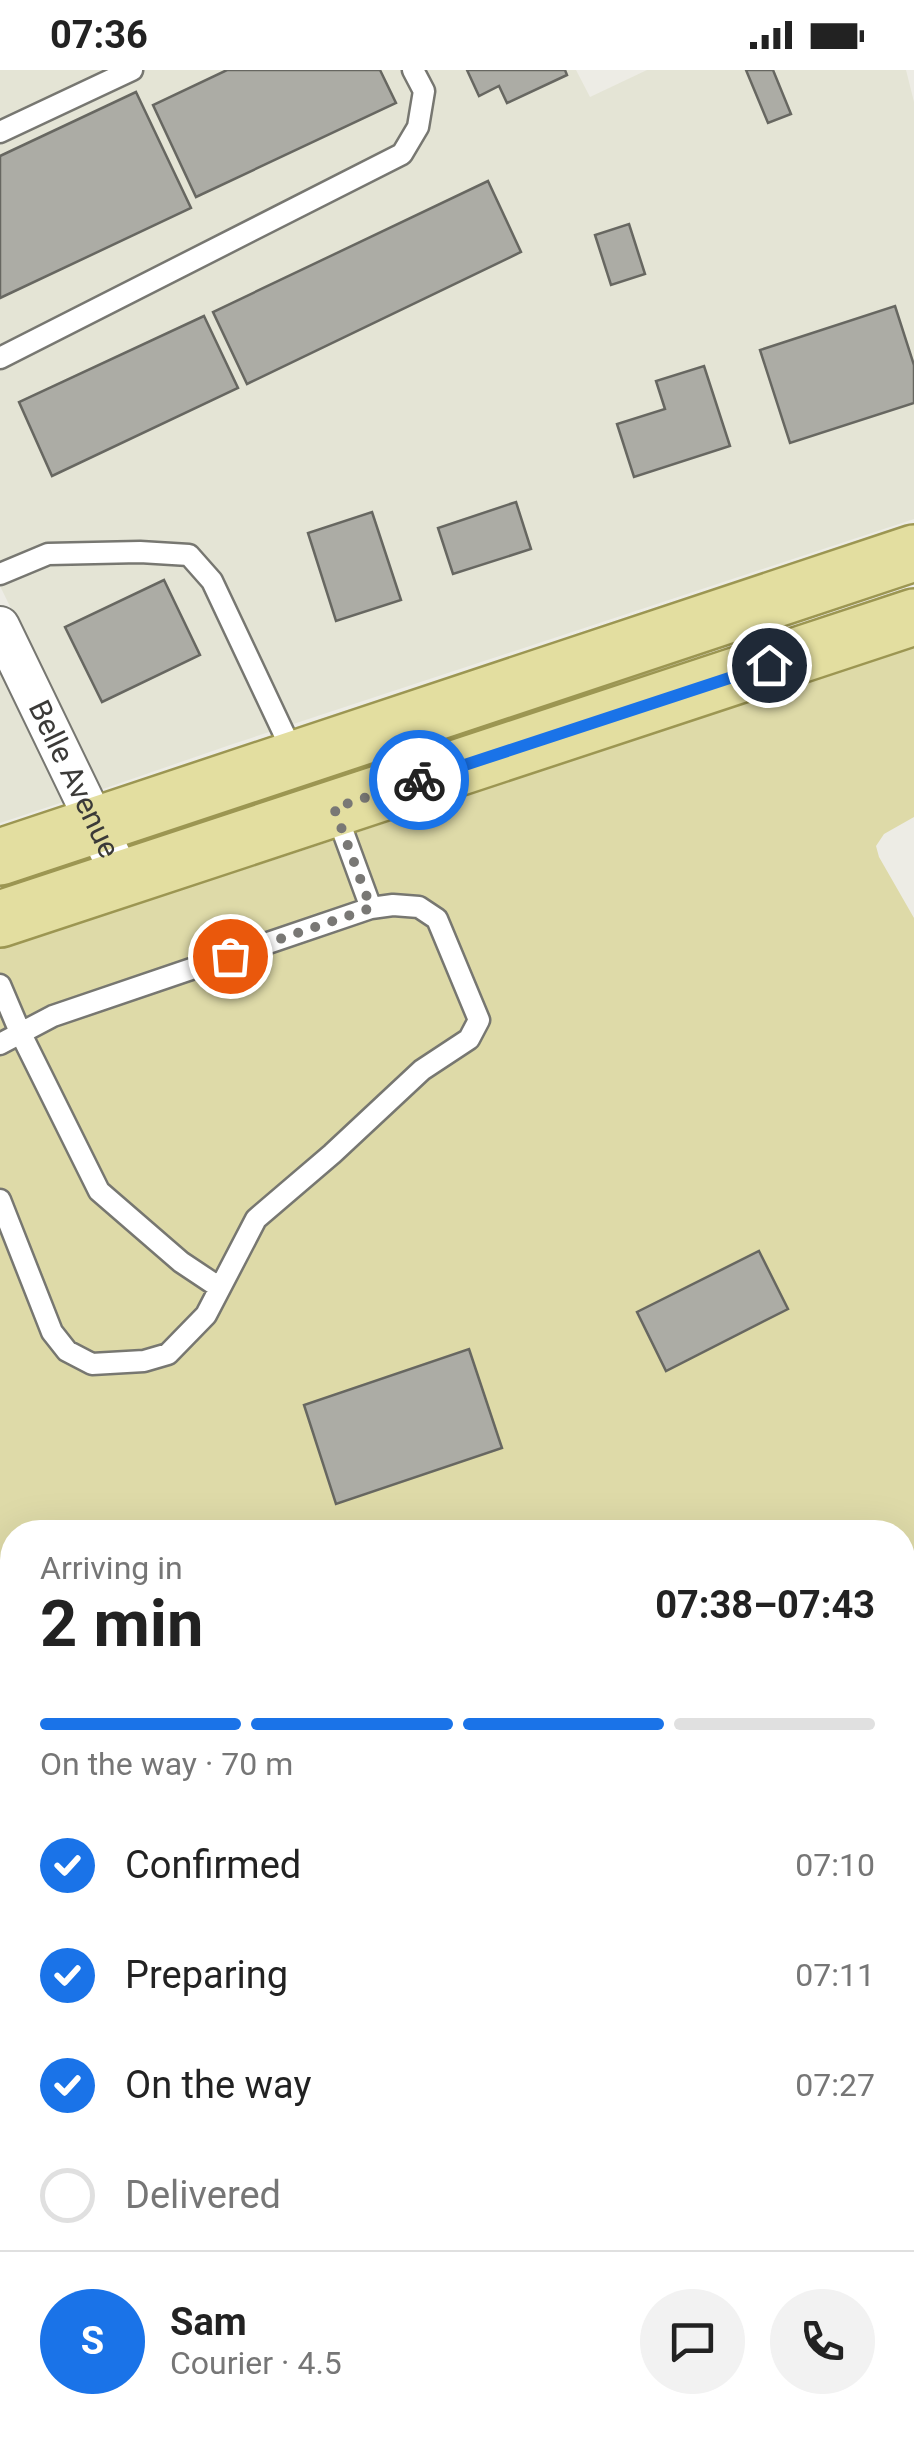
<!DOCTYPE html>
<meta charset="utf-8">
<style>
:root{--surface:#fff;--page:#f2f2f2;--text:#222;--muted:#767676;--line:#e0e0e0;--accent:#1a73e8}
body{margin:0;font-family:Roboto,sans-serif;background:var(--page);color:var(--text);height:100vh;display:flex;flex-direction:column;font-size:38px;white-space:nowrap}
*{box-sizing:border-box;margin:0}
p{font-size:32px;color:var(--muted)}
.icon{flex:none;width:55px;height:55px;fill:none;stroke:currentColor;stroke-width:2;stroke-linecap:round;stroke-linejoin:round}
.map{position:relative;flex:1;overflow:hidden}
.side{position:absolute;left:0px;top:1450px;width:915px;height:932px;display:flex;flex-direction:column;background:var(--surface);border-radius:40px 40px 0 0;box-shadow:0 10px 40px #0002}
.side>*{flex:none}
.pin{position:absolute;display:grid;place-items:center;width:85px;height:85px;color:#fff;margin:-42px;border:5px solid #fff;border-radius:50%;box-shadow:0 2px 10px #0007}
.courier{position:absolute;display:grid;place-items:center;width:100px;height:100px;margin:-50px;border:8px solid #1a73e8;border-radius:50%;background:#fff;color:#222;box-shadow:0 2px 12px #0007}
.headline em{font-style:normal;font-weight:700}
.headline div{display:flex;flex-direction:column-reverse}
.headline{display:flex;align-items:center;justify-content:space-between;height:170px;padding:0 40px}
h1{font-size:65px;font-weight:700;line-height:75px}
.bar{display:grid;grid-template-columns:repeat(4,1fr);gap:15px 10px;align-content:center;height:120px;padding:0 40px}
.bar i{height:12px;border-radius:8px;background:var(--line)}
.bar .current{background:var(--accent)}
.bar p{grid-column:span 4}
.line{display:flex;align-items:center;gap:25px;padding:0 40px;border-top:2px solid var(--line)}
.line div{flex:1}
.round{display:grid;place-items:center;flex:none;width:105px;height:105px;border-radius:52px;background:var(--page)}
ol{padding:0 40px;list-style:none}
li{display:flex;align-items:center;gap:30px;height:110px}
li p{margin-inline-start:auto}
li .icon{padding:10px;border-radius:50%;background:var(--accent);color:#fff;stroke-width:4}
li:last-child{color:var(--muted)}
li i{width:55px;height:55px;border:5px solid var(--line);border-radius:50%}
.status{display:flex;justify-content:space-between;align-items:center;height:70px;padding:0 50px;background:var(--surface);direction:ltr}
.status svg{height:28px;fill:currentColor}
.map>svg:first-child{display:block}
.built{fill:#e4e4d5}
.green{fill:#dedaa8;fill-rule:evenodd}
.building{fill:#acaca5;stroke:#676761;stroke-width:2.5}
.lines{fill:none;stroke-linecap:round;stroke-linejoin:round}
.lane-casing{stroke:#777771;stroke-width:25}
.street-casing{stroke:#777771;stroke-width:42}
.primary-casing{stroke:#9c9652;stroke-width:60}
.lane{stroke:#fff;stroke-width:20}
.street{stroke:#fff;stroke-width:38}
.primary{stroke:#e3dea0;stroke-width:55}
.done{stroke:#797875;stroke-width:10;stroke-dasharray:0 18}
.route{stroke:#1a73e8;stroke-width:12}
.labels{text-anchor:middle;stroke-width:8;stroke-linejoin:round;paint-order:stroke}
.street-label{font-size:30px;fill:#3b3a38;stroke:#edece5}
</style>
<div class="status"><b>07:36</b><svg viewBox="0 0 49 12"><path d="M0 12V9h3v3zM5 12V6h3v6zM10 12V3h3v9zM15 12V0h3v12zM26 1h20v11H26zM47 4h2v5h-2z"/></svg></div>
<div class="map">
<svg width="914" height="2381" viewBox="0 0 914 2381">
<rect width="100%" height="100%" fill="#edece5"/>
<path class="built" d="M0 0H576L590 27 647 0H906L914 32V449L230 675 100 720 0 516Z
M0 597 66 731 0 753Z"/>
<path class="green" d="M914 574V747L884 764 876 776 879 787 914 848V2381H0V871C93 839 190 818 283 787 494 718 703 642 914 574ZM12 1462H902V2370H12Z"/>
<path class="building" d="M227 0H380L396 33 196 127 153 35Z
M467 0H565L567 5 507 33 499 16 479 26Z
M746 0H773L791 44 768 53Z
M136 22 191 138 0 228V86Z
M488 111 521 182 247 314 213 242Z
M629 154 645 204 611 215 595 165Z
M895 236 914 295V333L790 373 760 280Z
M204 246 238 318 52 406 19 332Z
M704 296 730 376 634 407 617 354 665 339 656 311Z
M516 432 531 479 453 504 438 458Z
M372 442 401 530 336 551 308 463Z
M164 510 200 585 102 632 65 557Z
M759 1181 788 1239 666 1301 637 1242Z
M469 1279 502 1378 336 1434 304 1335Z"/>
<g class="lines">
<defs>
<path id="lane" d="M0 62 132 0
M0 288 402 84 418 57 424 21 413 0
M0 504 48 484 140 482 189 485 212 511 295 687
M335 740 371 838
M0 915 20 962 99 1121 181 1192 220 1218
M0 974 53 946 371 838 393 835 419 837 437 849 479 950 469 969 422 1000 332 1084 256 1149 206 1245 168 1284 144 1291 92 1294 67 1281 52 1262 0 1130"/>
<g id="street">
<path id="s1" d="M0 556 122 808"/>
</g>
<path id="primary" d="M0 787 914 483
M0 849 914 547"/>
</defs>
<use href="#lane" class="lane-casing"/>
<use href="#street" class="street-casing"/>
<use href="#primary" class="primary-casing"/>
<use href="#lane" class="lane"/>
<use href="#street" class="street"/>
<use href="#primary" class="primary"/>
</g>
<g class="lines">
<path class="done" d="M230 886 371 838 334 738 419 710"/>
<path class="route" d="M419 710 769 595"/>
</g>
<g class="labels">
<g class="street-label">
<text dy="10" stroke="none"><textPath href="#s1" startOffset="170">Belle Avenue</textPath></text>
</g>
</g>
</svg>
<div class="pin" style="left:230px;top:886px;background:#ea580c"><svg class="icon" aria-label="bag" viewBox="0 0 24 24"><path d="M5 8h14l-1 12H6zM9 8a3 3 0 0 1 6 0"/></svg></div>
<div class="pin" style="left:769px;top:595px;background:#1f2937"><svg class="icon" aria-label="home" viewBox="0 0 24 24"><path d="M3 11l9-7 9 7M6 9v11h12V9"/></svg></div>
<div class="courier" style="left:419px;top:710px"><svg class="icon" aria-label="bike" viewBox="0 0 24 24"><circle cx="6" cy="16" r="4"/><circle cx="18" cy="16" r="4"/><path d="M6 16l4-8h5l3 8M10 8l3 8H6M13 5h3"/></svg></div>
<section class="side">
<div class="headline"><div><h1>2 min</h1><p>Arriving in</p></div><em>07:38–07:43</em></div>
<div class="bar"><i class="current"></i><i class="current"></i><i class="current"></i><i></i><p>On the way · 70 m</p></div>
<ol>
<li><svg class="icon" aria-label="check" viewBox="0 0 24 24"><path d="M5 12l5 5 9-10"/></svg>Confirmed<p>07:10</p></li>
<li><svg class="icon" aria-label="check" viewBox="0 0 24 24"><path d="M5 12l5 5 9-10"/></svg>Preparing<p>07:11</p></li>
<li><svg class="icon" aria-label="check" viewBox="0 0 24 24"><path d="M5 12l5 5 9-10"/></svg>On the way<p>07:27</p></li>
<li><i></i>Delivered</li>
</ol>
<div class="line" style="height:180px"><b class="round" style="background:var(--accent);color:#fff">S</b><div><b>Sam</b><p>Courier · 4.5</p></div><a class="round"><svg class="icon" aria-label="chat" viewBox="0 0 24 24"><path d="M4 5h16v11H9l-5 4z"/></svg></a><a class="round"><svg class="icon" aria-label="phone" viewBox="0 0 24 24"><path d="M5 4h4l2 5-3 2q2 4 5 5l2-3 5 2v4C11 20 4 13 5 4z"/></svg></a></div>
</section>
</div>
